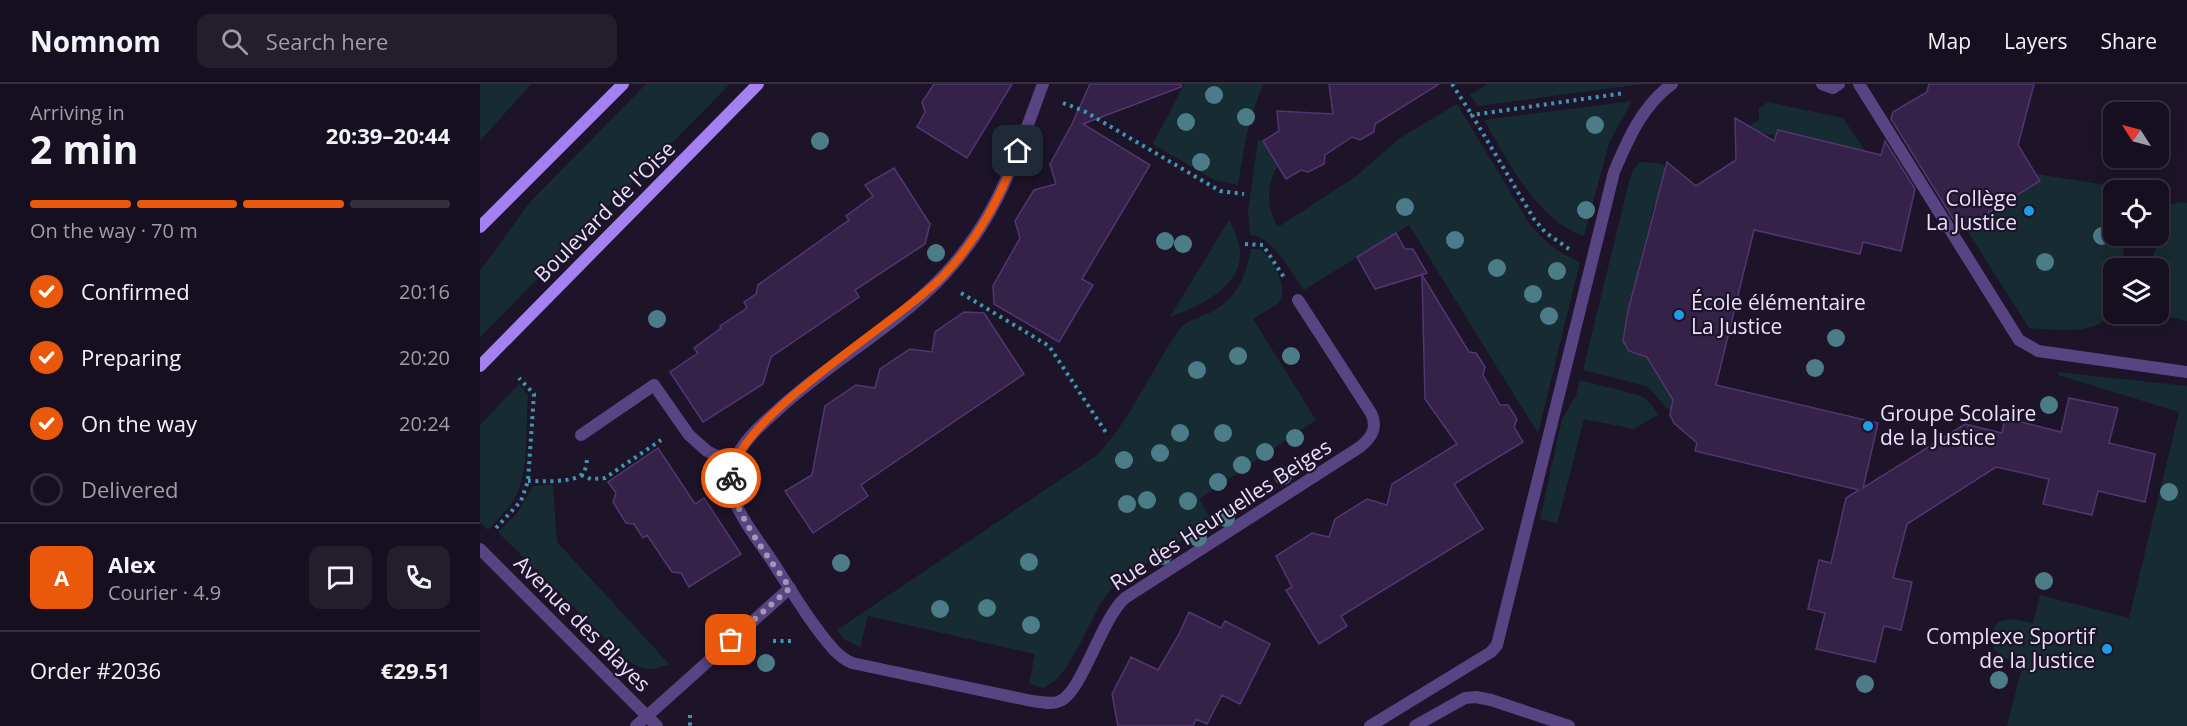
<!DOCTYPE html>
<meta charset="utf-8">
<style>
:root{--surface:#160f1f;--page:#231d2c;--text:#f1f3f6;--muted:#9e9ca4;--line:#352f3d;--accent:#ea580c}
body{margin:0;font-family:"Open Sans",sans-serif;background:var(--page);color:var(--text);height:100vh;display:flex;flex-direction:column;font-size:22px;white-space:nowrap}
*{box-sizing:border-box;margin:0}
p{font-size:20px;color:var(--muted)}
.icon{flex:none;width:33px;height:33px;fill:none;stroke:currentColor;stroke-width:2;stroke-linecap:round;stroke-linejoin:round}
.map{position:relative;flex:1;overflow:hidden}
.details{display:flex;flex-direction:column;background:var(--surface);width:480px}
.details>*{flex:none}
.needle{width:39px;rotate:306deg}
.tools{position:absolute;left:1623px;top:18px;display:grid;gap:12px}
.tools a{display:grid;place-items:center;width:66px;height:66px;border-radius:12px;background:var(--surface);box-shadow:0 3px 15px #0003,0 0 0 2px var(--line);font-size:30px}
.pin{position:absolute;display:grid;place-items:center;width:51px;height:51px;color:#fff;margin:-26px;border-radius:12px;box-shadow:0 3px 9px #0006}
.courier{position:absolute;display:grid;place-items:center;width:60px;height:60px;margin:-30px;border:4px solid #ea580c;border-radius:50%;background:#fff;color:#222;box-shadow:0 2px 8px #0007}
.overview em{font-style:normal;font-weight:700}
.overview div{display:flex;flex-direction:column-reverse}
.overview{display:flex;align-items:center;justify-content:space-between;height:102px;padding:0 30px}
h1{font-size:39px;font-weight:700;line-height:45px}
.bar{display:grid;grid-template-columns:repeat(4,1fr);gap:9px 6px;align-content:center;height:72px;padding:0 30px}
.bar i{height:8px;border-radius:4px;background:var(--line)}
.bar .active{background:var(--accent)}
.bar p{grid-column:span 4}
.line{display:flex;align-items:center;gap:15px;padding:0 30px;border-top:2px solid var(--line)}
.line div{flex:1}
.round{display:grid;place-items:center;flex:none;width:63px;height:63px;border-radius:12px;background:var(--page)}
ol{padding:0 30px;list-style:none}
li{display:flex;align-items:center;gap:18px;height:66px}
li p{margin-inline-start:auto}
li .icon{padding:6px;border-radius:50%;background:var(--accent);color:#fff;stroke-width:4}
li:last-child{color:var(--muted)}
li i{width:33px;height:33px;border:3px solid var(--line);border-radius:50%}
header{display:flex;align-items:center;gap:36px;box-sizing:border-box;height:84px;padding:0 30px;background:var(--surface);border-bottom:2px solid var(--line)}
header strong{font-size:28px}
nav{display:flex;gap:33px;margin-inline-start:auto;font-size:21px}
.search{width:420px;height:54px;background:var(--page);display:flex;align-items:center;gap:15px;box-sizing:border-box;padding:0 21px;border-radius:12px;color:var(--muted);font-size:22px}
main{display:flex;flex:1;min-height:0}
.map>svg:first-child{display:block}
.green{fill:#172c32}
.building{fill:#342248;stroke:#533671;stroke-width:1.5}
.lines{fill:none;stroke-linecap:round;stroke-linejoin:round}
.path{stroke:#3e97b0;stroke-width:4;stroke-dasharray:3 4.5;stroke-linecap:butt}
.service{stroke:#584483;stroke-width:12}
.pedestrian{stroke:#584483;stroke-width:12}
.minor{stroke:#584483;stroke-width:12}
.secondary{stroke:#a381f1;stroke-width:12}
.tree{fill:#4c7c88}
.done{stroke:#a298b2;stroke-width:6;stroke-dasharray:0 10.8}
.route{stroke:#ea580c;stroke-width:8}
.poi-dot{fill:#209be7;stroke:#1d1429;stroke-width:2}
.labels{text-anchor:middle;stroke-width:4.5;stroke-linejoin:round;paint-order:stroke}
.poi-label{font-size:21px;fill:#eadffc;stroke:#1d1429;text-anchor:end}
.street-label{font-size:21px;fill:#eadffc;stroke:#1d1429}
</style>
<header>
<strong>Nomnom</strong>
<div class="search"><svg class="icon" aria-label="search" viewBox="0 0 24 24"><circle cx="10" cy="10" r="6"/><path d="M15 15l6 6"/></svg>Search here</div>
<nav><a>Map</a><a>Layers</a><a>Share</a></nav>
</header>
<main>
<section class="details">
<div class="overview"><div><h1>2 min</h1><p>Arriving in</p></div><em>20:39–20:44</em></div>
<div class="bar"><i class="active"></i><i class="active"></i><i class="active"></i><i></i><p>On the way · 70 m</p></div>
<ol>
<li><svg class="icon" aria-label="check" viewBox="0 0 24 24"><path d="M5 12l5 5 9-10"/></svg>Confirmed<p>20:16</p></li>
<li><svg class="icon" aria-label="check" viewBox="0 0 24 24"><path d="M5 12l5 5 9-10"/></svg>Preparing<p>20:20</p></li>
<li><svg class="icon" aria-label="check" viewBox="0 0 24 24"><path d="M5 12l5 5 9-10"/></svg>On the way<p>20:24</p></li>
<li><i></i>Delivered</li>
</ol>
<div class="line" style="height:108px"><b class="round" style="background:var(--accent);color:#fff">A</b><div><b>Alex</b><p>Courier · 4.9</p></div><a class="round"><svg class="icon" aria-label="chat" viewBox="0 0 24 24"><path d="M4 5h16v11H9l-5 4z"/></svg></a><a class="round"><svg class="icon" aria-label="phone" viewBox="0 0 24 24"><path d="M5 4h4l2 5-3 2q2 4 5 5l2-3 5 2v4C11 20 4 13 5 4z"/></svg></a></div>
<div class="line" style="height:78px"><div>Order #2036</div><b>€29.51</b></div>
</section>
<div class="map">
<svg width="1707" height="642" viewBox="0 0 1707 642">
<rect width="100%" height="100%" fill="#1d1429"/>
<path class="green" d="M0 0H51L0 57Z
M166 0H250L0 253V187L50 118Z
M704 0H784C768 32 764 66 758 101L734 96 673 60Z
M1008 0H1162L998 22 990 11Z
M1152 17 1129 59 1104 152C1057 137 1028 77 1004 36Z
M1288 18 1363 34 1386 68 1298 46 1296 52 1276 48 1269 42 1279 35V24Z
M977 20 1049 139C1066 159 1076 167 1100 178L1058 349 929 141 824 206C811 188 792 152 770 151L768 127 778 56 783 57 798 81C786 101 786 123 798 143L875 93 920 54Z
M1160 78 1179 79 1187 83 1181 123 1174 121 1148 227 1143 257 1149 267H1163L1196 320 1191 327C1181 321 1176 309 1166 302L1103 286 1150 94 1153 86Z
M1556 90 1645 104 1649 106H1634V152H1646L1641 184H1634C1633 196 1636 211 1633 222 1628 254 1571 245 1549 244L1485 143 1552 102Z
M1700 118 1707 119V237L1677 230 1678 184H1670L1687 127 1692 120Z
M749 136C753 145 759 155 760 167 762 204 719 222 690 233Z
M771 165H780C793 175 809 203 799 219L773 235 836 336 719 415 732 437 634 501 619 522 595 569 585 585 576 596 564 604 549 600 555 570 388 532 380 563 364 555 357 546 617 371C653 333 671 285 701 243 709 236 721 233 731 228 757 215 766 192 771 165Z
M1578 288 1707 302V642H1527L1543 580C1528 577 1508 569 1512 550 1513 545 1515 541 1519 538 1530 533 1542 537 1553 539L1560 511 1649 534 1699 328 1578 291Z
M1100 296 1162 312 1171 320 1178 331 1154 345 1104 335 1077 440 1060 435 1082 335 1096 312Z
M39 300 48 311C46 336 48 383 39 405 33 421 20 433 8 446L0 438V341Z
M73 401 77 458 189 580C169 588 164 587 146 575L18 448 38 428 53 402Z"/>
<path class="building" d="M454 0H532L487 74 437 43 445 28 442 18Z
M610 0H701V3L603 40 670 81 602 195 613 201 579 258 514 220 513 202 540 154 535 137 554 106 576 100 570 80 592 40Z
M849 0H959L895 40 894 48 880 56 872 53 845 71 844 80 828 88 821 86 806 95 783 57 799 47 797 27 853 30Z
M1449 0H1554L1538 61 1560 97 1480 146 1411 35 1413 28 1447 8Z
M1255 34 1294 57 1298 46 1401 71 1405 57 1435 105 1421 167 1383 158 1380 170 1274 146 1236 301 1398 339 1383 404 1485 340 1522 349 1525 334 1581 348 1589 314 1638 324 1629 359 1675 370 1665 418 1618 407 1612 431 1563 420 1569 395 1516 383 1427 440 1413 494 1432 498 1421 546 1404 542 1395 578 1336 565 1345 529 1328 525 1339 476 1351 479 1366 414 1379 406 1215 367 1217 359 1194 339 1190 331 1193 316 1167 273 1149 267 1143 257 1148 227 1187 78 1216 102 1256 76Z
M414 84 450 140 445 160 375 206 379 213 291 273 283 300 223 338 190 288 218 269 214 264 241 244 240 242 267 224 264 218 276 210 278 201 369 136 366 132 393 112 385 101Z
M916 149 925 165H933L947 189 895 205 877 173Z
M942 191 989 268 996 269 1005 283 1003 291 1020 321H1028L1037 335 1034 343 1043 358 974 400 1003 445 861 532 867 542 839 560 806 506 812 503 796 472 832 449 849 453 855 435 887 415 907 421 912 400 977 360 945 315Z
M484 228 504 229 544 290 381 401 388 412 333 449 305 407 332 391 345 322 376 301 395 304 400 285 430 265 452 268 455 248Z
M178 364 215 420 224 414 261 470 209 503 201 489 192 488 167 451 163 454 154 440 146 439 133 418 136 409 128 398Z
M709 528 741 544 745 537 790 560 760 620 742 611 727 640 716 635 713 642H638L632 610 651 573 678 586 698 552Z"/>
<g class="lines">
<path class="path" d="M972 0 992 31
M583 19 604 27 740 107 764 110
M765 160 783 161 805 195
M1089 165 1065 148 1054 135 992 31 1145 9
M481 209 569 262 627 350
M101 391 111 395 125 394 181 356
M48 397C61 397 94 399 102 390 106 386 106 381 107 376
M16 444 41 417 48 397 54 310 39 294
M293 557H312
M210 631V642"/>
<path class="service" d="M101 351 174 301 209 351 227 367 253 380
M935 642 985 614 996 613 1011 616"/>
<path class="pedestrian" d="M1342 0 1353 4 1359 0
M1379 0 1539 256 1558 267 1707 288
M890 642 1011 568 1017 561 1134 88C1148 55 1162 22 1192 0"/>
<path class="minor" d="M563 0C536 72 518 134 463 192 417 241 352 277 301 323 283 339 263 356 254 378 250 388 249 400 252 410 260 435 280 458 294 480 313 509 331 540 354 566 359 571 365 576 372 579L552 617C561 618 572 621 580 617 602 608 621 535 645 514L880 363C892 353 898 344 891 329L818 216
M0 465 177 642
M1011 616 1089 642
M156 642 310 504"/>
<path class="secondary" d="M0 143 143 0
M0 282 278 0"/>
</g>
<g class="tree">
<circle cx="734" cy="11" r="9"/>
<circle cx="766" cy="33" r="9"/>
<circle cx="706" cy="38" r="9"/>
<circle cx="1115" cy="41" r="9"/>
<circle cx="340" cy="57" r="9"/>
<circle cx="721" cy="78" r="9"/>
<circle cx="925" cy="123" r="9"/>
<circle cx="1106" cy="126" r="9"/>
<circle cx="1622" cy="152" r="9"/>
<circle cx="975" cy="156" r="9"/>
<circle cx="685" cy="157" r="9"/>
<circle cx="703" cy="160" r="9"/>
<circle cx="456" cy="169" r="9"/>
<circle cx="1565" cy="178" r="9"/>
<circle cx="1017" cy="184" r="9"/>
<circle cx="1077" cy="187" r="9"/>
<circle cx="1053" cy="210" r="9"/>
<circle cx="1069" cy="232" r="9"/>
<circle cx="177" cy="235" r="9"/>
<circle cx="1356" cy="254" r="9"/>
<circle cx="758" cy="272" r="9"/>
<circle cx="811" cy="272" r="9"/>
<circle cx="1335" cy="284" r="9"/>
<circle cx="717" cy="286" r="9"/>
<circle cx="1569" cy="321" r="9"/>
<circle cx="700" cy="349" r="9"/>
<circle cx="743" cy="349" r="9"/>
<circle cx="815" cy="354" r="9"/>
<circle cx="785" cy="368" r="9"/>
<circle cx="680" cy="369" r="9"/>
<circle cx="644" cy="376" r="9"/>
<circle cx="762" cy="381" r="9"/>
<circle cx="803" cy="392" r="9"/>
<circle cx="738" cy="398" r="9"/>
<circle cx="1689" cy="408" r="9"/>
<circle cx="667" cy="416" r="9"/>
<circle cx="708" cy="417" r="9"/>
<circle cx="647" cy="420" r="9"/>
<circle cx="746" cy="434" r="9"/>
<circle cx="718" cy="454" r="9"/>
<circle cx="683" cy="472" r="9"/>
<circle cx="549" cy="478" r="9"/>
<circle cx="361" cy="479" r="9"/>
<circle cx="1564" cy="497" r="9"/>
<circle cx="507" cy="524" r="9"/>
<circle cx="460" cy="525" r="9"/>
<circle cx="551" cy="541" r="9"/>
<circle cx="286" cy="579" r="9"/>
<circle cx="1519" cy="596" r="9"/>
<circle cx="1385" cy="600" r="9"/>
</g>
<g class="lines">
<path class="done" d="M251 394C250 425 292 478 310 504L251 556"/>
<path class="route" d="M251 394C253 335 419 238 463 192 498 155 520 114 538 67"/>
</g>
<g class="poi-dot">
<circle cx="1549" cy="127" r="6"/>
<circle cx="1199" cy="231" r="6"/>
<circle cx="1388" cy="342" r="6"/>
<circle cx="1627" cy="565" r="6"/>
</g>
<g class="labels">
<g class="poi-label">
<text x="1537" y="122">Collège<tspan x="1537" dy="24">La Justice</tspan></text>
<text x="1211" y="226" text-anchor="start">École élémentaire<tspan x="1211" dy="24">La Justice</tspan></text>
<text x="1400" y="337" text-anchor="start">Groupe Scolaire<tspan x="1400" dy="24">de la Justice</tspan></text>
<text x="1615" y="560">Complexe Sportif<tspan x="1615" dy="24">de la Justice</tspan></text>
</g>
<g class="street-label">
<text transform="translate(125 128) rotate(-45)" y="7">Boulevard de l'Oise</text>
<text transform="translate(741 431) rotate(-33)" y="7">Rue des Heuruelles Beiges</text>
<text transform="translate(102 540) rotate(45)" y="7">Avenue des Blayes</text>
</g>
</g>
</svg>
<div class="tools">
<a><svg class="needle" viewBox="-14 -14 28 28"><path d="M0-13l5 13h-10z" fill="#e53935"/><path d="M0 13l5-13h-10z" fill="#9e9ca4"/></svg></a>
<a><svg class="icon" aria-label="locate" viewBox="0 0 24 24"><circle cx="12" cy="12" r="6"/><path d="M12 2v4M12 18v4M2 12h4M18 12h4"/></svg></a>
<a><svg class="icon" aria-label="layers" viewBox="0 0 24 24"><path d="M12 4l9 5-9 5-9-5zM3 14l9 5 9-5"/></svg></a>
</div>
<div class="pin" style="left:251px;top:556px;background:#ea580c"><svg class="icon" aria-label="bag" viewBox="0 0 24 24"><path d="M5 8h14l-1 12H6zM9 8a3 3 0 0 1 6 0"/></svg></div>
<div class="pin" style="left:538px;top:67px;background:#1f2937"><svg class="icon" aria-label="home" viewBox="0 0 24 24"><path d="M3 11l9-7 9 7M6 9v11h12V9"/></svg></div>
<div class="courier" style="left:251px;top:394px"><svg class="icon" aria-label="bike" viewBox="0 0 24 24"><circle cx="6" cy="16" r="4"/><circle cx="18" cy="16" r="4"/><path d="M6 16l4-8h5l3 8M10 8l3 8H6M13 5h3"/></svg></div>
</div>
</main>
